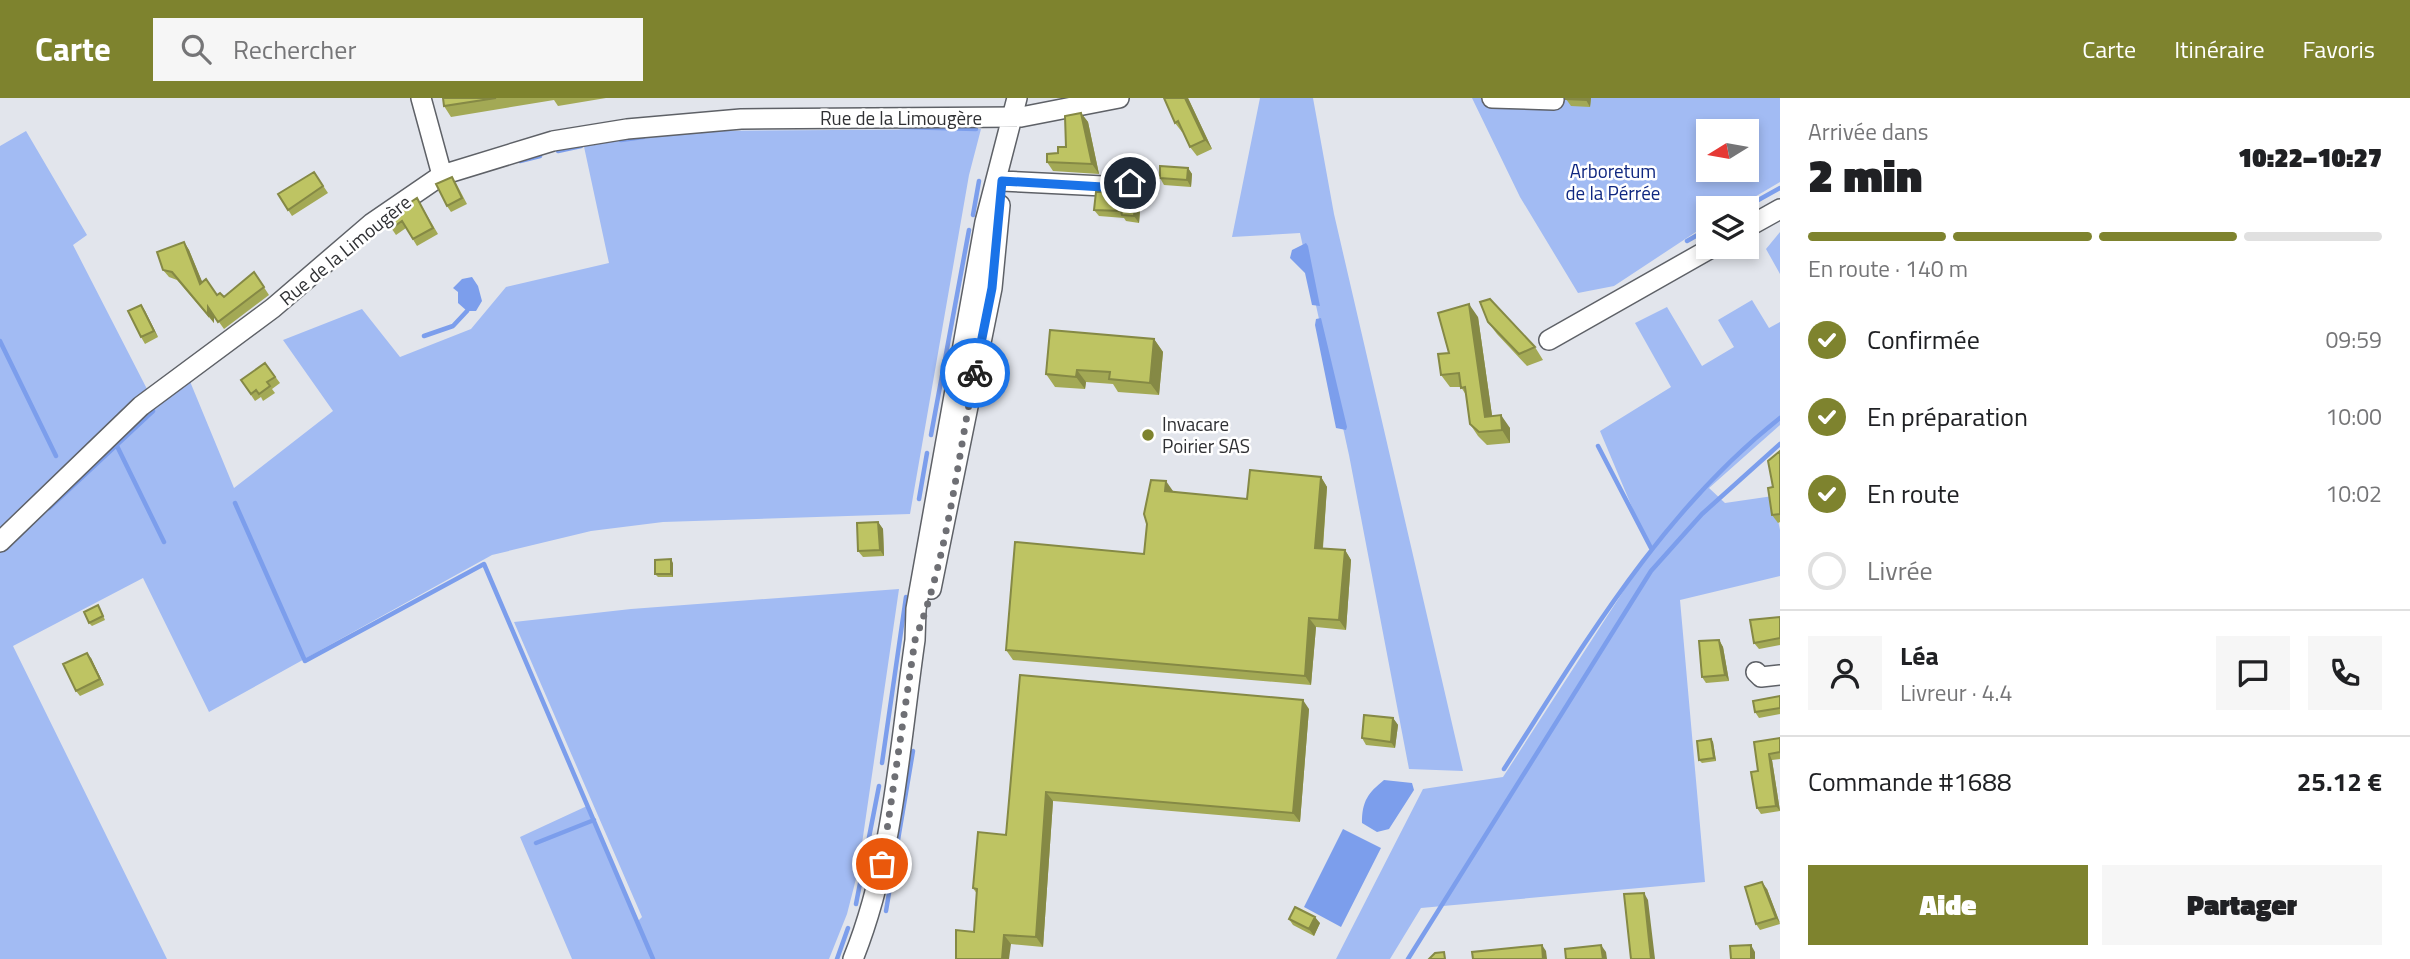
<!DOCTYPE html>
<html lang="fr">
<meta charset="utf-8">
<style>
:root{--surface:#fff;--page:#f6f6f6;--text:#202124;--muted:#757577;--line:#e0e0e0;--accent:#7e832e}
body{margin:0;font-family:"Titillium Web",sans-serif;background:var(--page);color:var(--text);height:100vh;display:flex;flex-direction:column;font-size:26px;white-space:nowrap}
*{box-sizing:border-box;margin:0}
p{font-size:23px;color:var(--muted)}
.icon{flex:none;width:38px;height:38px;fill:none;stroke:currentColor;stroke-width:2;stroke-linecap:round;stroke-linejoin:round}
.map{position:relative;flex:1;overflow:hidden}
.drawer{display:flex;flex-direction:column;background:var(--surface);width:630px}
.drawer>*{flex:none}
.needle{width:46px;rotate:259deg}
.tools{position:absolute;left:1696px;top:21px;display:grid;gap:14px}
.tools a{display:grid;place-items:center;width:63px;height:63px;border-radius:0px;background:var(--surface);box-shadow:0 4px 10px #0003;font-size:35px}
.pin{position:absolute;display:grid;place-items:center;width:60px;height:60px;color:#fff;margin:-30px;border:4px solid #fff;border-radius:50%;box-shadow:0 2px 7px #0007}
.courier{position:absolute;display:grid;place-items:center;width:70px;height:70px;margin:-35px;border:5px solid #1a73e8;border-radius:50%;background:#fff;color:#222;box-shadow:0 2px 9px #0007}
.head em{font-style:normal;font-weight:800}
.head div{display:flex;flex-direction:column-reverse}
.head{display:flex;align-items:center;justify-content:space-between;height:119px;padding:0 28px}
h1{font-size:46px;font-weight:800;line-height:52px}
.bar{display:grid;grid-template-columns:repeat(4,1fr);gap:10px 7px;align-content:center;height:84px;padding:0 28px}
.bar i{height:9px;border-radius:5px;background:var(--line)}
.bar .selected{background:var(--accent)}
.bar p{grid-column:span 4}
.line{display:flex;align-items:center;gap:18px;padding:0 28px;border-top:2px solid var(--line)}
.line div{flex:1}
.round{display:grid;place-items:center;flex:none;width:74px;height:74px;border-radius:0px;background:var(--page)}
ol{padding:0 28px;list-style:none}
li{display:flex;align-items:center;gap:21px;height:77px}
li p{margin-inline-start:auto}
li .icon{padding:7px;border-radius:50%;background:var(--accent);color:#fff;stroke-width:4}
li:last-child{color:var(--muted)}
li i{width:38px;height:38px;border:4px solid var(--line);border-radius:50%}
.cta{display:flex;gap:14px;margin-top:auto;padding:14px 28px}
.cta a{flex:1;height:80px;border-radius:0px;background:var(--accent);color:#fff;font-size:28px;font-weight:800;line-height:80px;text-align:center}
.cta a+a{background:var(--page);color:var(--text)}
header{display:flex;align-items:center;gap:42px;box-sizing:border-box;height:98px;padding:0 35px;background:var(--accent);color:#fff}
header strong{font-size:33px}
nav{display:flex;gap:38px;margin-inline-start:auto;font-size:24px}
.search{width:490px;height:63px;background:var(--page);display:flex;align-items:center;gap:18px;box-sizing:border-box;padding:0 24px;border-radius:0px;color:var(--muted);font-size:26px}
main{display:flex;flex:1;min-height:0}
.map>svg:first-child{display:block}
.green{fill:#a2bbf3;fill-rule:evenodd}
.water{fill:#7c9eec}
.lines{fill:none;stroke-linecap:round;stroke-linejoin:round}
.stream{stroke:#7c9eec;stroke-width:4.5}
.minor-casing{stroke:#5e6167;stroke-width:22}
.minor{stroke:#fff;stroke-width:19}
.wall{fill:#a3a955}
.shaded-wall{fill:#858945}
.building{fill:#bec463;stroke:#858945;stroke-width:2}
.done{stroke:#6e6f74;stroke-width:7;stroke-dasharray:0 12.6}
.route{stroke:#1a73e8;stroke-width:9}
.poi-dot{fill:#7e832e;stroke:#fff;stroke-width:2.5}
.labels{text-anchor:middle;stroke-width:5;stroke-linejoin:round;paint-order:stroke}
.street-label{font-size:19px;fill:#2f3033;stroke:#fff}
.park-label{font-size:19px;fill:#0f2780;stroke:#fff}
.poi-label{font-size:19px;fill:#2f3033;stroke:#fff;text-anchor:start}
</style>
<header>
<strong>Carte</strong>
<div class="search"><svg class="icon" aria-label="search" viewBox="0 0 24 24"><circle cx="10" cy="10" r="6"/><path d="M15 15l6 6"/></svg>Rechercher</div>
<nav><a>Carte</a><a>Itinéraire</a><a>Favoris</a></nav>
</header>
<main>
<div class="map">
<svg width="1780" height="861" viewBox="0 0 1780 861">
<rect width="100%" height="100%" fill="#e2e5ec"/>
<path class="green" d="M1260 0H1313L1334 116 1463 673 1409 671 1349 357 1300 135 1232 139Z
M1472 0H1780V84L1736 110H1708V126L1614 188 1578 195 1520 99ZM1708 33H1746V72H1708Z
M981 31 969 77 910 416 663 424 591 433 492 457 209 614 143 480 13 548 167 861H0V48L26 33 87 137 73 147 148 293 189 281 234 390 333 313 283 242 362 211 400 259 471 231 506 189 609 165 583 44 698 33Z
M1780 134V176L1766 151Z
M1752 202 1769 230 1780 224V327L1709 390 1725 405 1773 398 1780 432V478L1680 502 1705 784 1421 810 1390 861H1336L1423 691 1503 679 1650 452 1600 333 1671 289 1635 225 1667 209 1702 268 1734 249 1718 222Z
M899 491 858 773 847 816 829 861H572L520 739 587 708 638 823 642 819 514 524 631 511Z"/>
<path class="water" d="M1306 145 1308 148 1320 208 1312 207 1305 175 1290 160 1292 152Z
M472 179 478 188 482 203 476 213H467L458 205V194L453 190 462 181Z
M1321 220 1347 329 1346 332 1336 330 1315 227 1316 221Z
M1384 682 1412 685 1414 692 1389 731 1377 734 1362 725C1362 703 1368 695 1384 682Z
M1343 731 1381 750 1341 829 1304 809Z"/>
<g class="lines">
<path class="stream" d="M900 29 976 31
M621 42 643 39
M558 53 581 48
M520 63 540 58
M1744 110 1780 90
M973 117 979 83
M1687 143 1708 131
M424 238 453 228 467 213
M0 243 56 358
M931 337 969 132
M117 348 164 444
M1598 348 1651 450
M919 401 927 355
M235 405 305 563 484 466 653 861
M49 410 153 313
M882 665 906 499
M1504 671C1585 545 1661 414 1780 320
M536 745 594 722
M856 806 879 688
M886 813 913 653
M837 861 848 830
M1408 861 1651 473 1702 416 1780 346"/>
<defs>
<path id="minor" d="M421 0 442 77
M1492 0 1554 2
M1002 83 1103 88 1130 85
M1746 130 1780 111
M1549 242 1713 149
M0 444 141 308 273 210 372 125 442 77 553 43 627 31 741 21 1021 19 1119 0
M931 491 992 190 1000 107
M1756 574 1761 579 1780 577
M853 861C893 763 900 646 915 542L916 511 985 124 1017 0"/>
</defs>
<use href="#minor" class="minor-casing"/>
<use href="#minor" class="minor"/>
</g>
<path class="wall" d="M443 0H606L558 8 554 2 451 19 444 8Z
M1188 0 1212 51 1197 58 1190 49 1183 34H1182L1175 25Z
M1591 0 1590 9 1571 8 1566 1Z
M1081 15 1088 24 1099 76 1053 73 1047 64 1066 49Z
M1188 70 1192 76 1191 89 1164 87 1160 80Z
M314 74 328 95 292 118 278 96Z
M456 85 467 106 451 114 447 108Z
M417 100 438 136 417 148 406 130 396 137 385 121Z
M1141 100 1139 125 1126 123 1124 120 1099 118 1094 112Z
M184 144 189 152 202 184 217 197 224 199 254 174 269 197 224 231 214 217V225L177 182 169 179 163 172Z
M141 207 145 213 158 239 145 246 141 239Z
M1478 219 1492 318 1510 330V345L1487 347 1478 338 1470 326 1466 297 1461 289H1450L1441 277 1449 255Z
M1488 224 1535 249 1543 262 1527 268 1497 236Z
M1154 241 1163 254 1159 297 1118 294 1113 286 1086 284 1085 291 1055 289 1046 276Z
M265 265 280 285 272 291 275 295 263 303 261 299 255 303 241 282Z
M1780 353V424L1778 425 1772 417 1773 389Z
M1321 379 1327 389 1323 450 1345 452 1351 462 1346 532 1316 529 1311 587 1013 562 1006 552 1144 456 1173 393V394L1247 401Z
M878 424 883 431 884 458 863 459 858 453Z
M673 465V479H658L655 476Z
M100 510 105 522 92 528 89 525Z
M1780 519V547L1759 551 1754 545Z
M1719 542 1723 549 1729 583 1706 585 1702 579Z
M91 560 104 587 80 598 76 593Z
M1020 577 1309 611 1300 724 1053 703 1043 849 1011 846 974 834 977 796 973 790 1006 737Z
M1780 598V616L1759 620 1755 614Z
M1393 620 1398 627 1395 650 1366 647 1362 640Z
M1780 640V661L1772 662 1780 713 1761 716 1757 710 1758 673Z
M1711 641 1713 644 1716 663 1702 665 1699 662Z
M1767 791 1780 826 1760 832 1756 826Z
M1289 821 1320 825 1314 838 1293 827Z"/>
<path class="shaded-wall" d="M1185 0H1188L1212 51 1205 42Z
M1586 0H1591L1590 9 1586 2Z
M1081 15 1088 24 1099 76 1092 66Z
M1188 70 1192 76 1191 89 1187 82Z
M1137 93 1141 100 1139 125 1134 118Z
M184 144 189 152 206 193 200 186Z
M1469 206 1478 219 1494 331 1485 319Z
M141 207 145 213 158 239 154 233Z
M208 209 214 217V225L208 217Z
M1154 241 1163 254 1159 297 1150 285Z
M1077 272 1086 284 1085 291 1076 279Z
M1501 317 1510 330V345L1502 332Z
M1321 379 1327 389 1322 459 1315 450Z
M1166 383 1173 393 1172 403 1165 393Z
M878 424 883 431 884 458 880 452Z
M1345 452 1351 462 1346 532 1339 522Z
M671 461 673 465V479L671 476Z
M1309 520 1316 529 1311 587 1305 578Z
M1719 542 1723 549 1729 583 1725 577Z
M87 555 91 560 104 587 100 581Z
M1303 602 1309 611 1300 724 1293 715Z
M1393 620 1398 627 1395 650 1391 644Z
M1711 641 1713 644 1716 663 1714 660Z
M1769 656 1772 662 1780 713 1776 708Z
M1046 694 1053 703 1043 849 1036 839Z
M1762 784 1767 791 1780 825 1776 820Z
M1644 795 1648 802 1655 861H1651Z
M1315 819 1320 825 1314 838 1309 831Z
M1004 837 1011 846 1009 861H1002Z
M1542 847 1546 853 1547 861H1543Z
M1601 847 1606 854 1607 861H1603Z
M1751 847 1755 854V861H1751Z"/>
<path class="building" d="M443 0H496L444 8Z
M1164 0H1185L1205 42 1190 49 1178 23 1175 25Z
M1566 0H1586V2L1566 1Z
M1081 15 1092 66 1047 64V56L1058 55V49H1066L1065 18Z
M1160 68 1188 70 1187 82 1160 80Z
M314 74 323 88 288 112 278 96Z
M452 79 462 100 447 108 436 86Z
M1137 93 1134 118 1122 117 1121 113 1094 112 1096 94Z
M417 100 433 130 413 141 402 123 392 130 385 121Z
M184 144 200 186 206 181 217 197 220 195 224 199 254 174 264 189 218 224 208 209V217L172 174 163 172 157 154Z
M1490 201 1535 249 1519 256 1488 224 1480 204Z
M1469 206 1485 319 1501 317 1502 332 1479 334 1470 326 1465 289 1461 290 1459 275 1441 277 1438 256 1449 255 1438 215Z
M141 207 154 233 141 239 128 213Z
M1050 232 1154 241 1150 285 1109 281 1110 274 1077 272 1076 279 1046 276Z
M265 265 275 279 267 284 270 288 259 296 256 292 251 296 241 282Z
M1780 353V416L1772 417 1768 390 1773 389 1768 363Z
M1250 372 1321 379 1315 450 1345 452 1339 522 1309 520 1305 578 1006 552 1015 444 1144 456 1147 426 1144 416 1151 382 1166 383 1165 393 1247 401Z
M878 424 880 452 858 453 857 425Z
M671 461V476H655V462Z
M98 507 103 518 89 525 84 514Z
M1780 519V540L1754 545 1750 522Z
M1719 542 1725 577 1702 579 1699 543Z
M87 555 100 581 76 593 63 566Z
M1020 577 1303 602 1293 715 1046 694 1036 839 1004 837 1002 861H956V832L974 834 977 791 973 790 978 734 1006 737Z
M1780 598V610L1755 614 1753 603Z
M1364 617 1393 620 1391 644 1362 640Z
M1780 640V654L1769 656 1776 708 1757 710 1751 674 1758 673 1754 644Z
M1711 641 1714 660 1699 662 1697 643Z
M1762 784 1776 820 1756 826 1745 789Z
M1644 795 1651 861H1631L1624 796Z
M1295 809 1315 819 1309 831 1289 821Z
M1542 847 1543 861H1473L1472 854Z
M1601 847 1603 861H1566L1565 851Z
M1751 847V861H1731L1730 848Z
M1444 854 1445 861H1429L1435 855Z"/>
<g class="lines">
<path class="done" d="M882 766 915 542C948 458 957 363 975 275"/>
<path class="route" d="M975 275 992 190 1002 83 1103 89 1130 85"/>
</g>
<circle class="poi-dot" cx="1148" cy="337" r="7"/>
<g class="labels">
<g class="street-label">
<text x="901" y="27">Rue de la Limougère</text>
<text transform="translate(345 152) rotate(-39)" y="7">Rue de la Limougère</text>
</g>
<g class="park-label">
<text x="1613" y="80">Arboretum<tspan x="1613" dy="22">de la Pérrée</tspan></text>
</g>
<g class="poi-label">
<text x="1162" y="333">Invacare<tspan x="1162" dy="22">Poirier SAS</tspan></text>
</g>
</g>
</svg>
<div class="tools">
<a><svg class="needle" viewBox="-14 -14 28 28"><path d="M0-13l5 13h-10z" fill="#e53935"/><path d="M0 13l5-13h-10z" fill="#757577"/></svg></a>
<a><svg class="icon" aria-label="layers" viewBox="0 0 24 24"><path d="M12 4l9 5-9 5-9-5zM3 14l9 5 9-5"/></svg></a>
</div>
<div class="pin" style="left:882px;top:766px;background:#ea580c"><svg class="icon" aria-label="bag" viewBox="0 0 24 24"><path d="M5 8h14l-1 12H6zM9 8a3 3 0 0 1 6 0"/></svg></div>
<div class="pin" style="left:1130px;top:85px;background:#1f2937"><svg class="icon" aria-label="home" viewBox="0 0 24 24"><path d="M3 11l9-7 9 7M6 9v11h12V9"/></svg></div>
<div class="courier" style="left:975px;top:275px"><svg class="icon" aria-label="bike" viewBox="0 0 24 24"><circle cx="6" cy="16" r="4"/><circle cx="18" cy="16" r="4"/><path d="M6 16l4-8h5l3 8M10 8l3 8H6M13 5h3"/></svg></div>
</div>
<section class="drawer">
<div class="head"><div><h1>2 min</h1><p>Arrivée dans</p></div><em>10:22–10:27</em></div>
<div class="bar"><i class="selected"></i><i class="selected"></i><i class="selected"></i><i></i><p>En route · 140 m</p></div>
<ol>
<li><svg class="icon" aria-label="check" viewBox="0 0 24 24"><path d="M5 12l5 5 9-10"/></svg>Confirmée<p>09:59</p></li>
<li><svg class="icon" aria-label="check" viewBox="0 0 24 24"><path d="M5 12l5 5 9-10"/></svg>En préparation<p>10:00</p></li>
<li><svg class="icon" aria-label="check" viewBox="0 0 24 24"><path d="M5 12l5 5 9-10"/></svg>En route<p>10:02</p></li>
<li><i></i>Livrée</li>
</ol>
<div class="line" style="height:126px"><a class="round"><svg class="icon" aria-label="person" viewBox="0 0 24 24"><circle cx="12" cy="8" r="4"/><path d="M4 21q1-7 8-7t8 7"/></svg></a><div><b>Léa</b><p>Livreur · 4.4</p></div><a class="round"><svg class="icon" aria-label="chat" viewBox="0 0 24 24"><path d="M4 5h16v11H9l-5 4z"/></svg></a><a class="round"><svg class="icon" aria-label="phone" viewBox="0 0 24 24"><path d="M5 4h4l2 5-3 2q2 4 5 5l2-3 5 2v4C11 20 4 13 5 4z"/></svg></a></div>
<div class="line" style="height:91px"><div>Commande #1688</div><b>25.12 €</b></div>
<div class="cta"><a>Aide</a><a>Partager</a></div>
</section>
</main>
